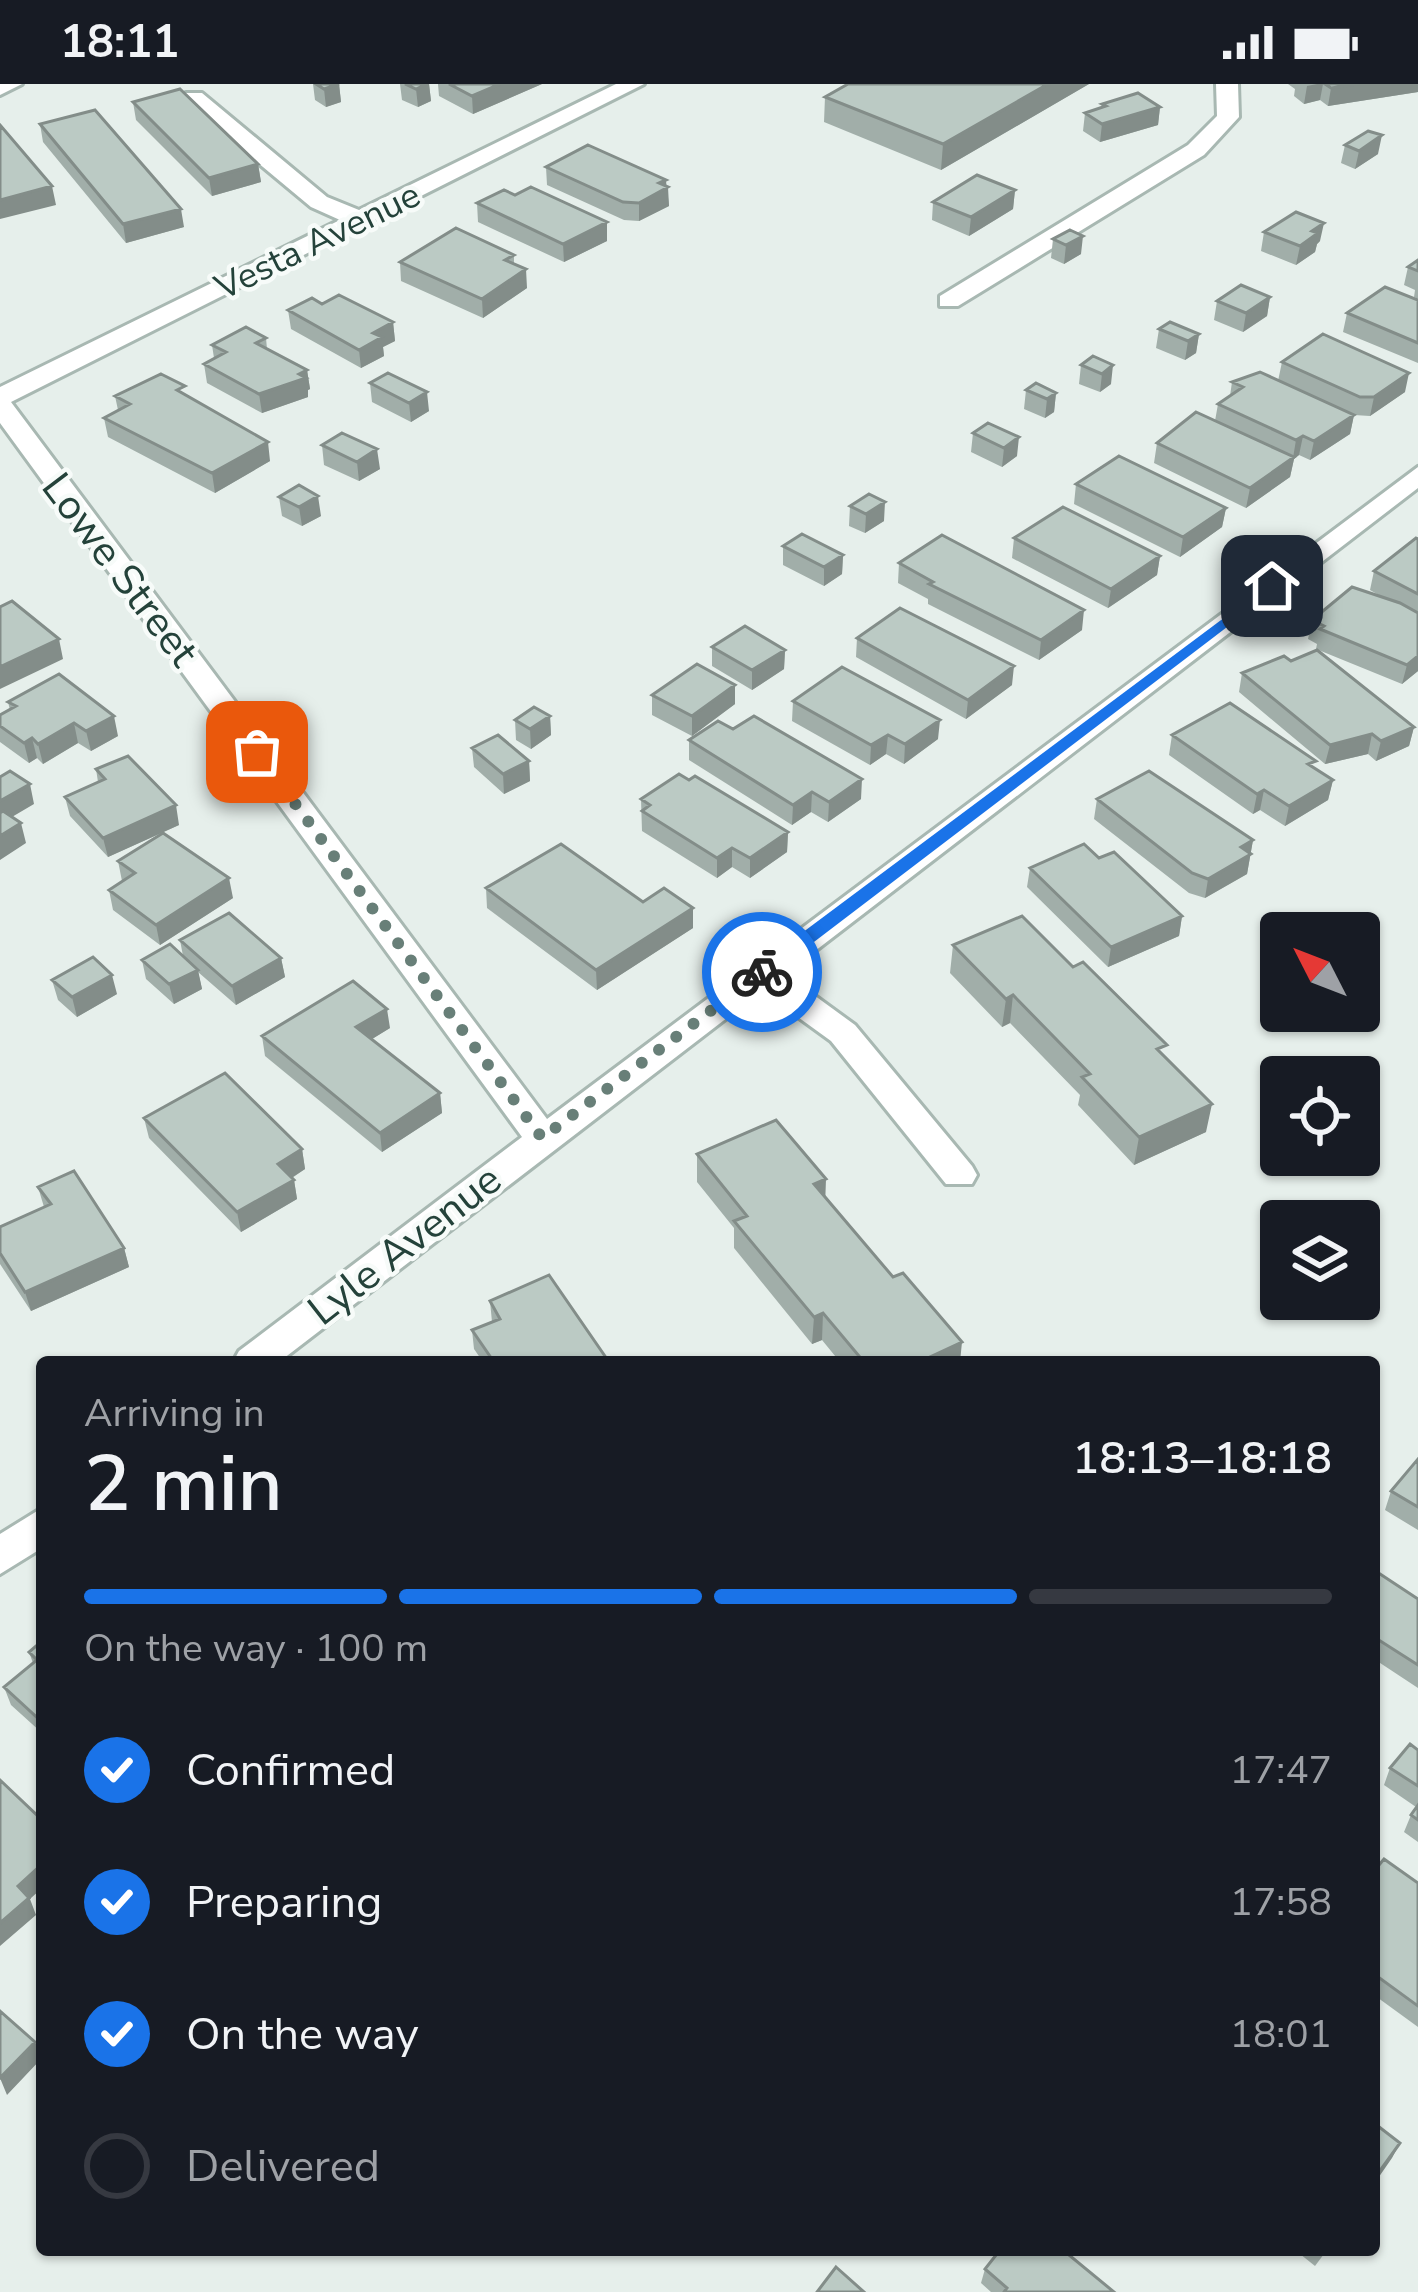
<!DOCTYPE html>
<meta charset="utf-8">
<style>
:root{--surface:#171b24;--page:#242831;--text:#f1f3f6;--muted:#9ea1a6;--line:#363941;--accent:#1a73e8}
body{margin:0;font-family:"Nunito Sans",sans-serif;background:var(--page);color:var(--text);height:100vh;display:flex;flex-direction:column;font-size:45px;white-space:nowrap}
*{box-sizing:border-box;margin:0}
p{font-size:39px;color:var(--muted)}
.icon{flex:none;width:66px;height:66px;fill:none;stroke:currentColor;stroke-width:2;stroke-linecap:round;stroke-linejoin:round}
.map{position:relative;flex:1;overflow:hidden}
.drawer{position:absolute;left:36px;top:1272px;width:1344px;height:900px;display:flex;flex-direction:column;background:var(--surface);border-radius:12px;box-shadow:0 3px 9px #0004}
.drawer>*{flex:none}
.needle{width:78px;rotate:312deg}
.fabs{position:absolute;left:1260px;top:828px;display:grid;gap:24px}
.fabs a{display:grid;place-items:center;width:120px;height:120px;border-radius:12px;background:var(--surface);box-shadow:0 3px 9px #0004;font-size:60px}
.pin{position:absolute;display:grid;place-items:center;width:102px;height:102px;color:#fff;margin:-51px;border-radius:24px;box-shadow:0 6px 18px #0006}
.courier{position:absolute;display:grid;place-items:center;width:120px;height:120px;margin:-60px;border:9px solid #1a73e8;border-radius:50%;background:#fff;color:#222;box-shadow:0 3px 15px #0007}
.summary em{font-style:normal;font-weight:600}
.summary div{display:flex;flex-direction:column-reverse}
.summary{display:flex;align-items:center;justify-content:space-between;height:204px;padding:0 48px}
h1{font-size:78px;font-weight:600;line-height:90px}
.bar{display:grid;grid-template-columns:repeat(4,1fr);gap:18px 12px;align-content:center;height:144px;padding:0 48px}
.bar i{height:15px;border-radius:9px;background:var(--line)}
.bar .current{background:var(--accent)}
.bar p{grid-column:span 4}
ol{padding:0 48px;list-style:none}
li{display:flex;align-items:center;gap:36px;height:132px}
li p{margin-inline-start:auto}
li .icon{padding:12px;border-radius:50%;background:var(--accent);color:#fff;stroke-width:4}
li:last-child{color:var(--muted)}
li i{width:66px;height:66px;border:6px solid var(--line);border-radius:50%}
.status{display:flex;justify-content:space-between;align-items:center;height:84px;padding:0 60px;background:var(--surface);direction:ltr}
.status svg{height:33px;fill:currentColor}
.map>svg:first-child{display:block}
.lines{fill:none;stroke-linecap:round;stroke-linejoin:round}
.minor-casing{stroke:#a8b8b2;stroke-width:6}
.minor{fill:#fff;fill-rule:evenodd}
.wall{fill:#a1aea9}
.shaded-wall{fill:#838d89}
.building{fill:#bbcac4;stroke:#838d89;stroke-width:3}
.route{fill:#1a73e8}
.done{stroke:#687f78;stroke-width:12;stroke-dasharray:0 21.6}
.labels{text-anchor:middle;stroke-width:9;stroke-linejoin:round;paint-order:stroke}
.far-street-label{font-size:36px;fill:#24423a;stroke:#f7fbf9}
.street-label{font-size:42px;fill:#24423a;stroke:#f7fbf9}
</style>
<div class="status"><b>18:11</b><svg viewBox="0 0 49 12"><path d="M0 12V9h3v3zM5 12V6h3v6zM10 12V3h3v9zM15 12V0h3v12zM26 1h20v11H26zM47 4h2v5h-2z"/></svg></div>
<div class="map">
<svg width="1418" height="2208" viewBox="0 0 1418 2208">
<rect width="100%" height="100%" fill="#e6efeb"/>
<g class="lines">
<defs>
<path id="minor" d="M0 0H22L0 11Z
M616 0H644L11 318 547 1035 1418 383V404L785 890 855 941 972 1082 977 1091 972 1100H946L831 957 762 907 279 1278H233L239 1267 522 1053 0 339V303L340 136 311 123 186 19V9H202L327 113 359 126Z
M1216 0H1238L1239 33 1204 71 958 222H940V212L1188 61 1217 32Z
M42 1424V1464L0 1490V1450Z"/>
</defs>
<use href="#minor" class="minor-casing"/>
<use href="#minor" class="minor"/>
</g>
<path class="wall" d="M313 0H339L341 18 326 23 315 16Z
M400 0H429L431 17 418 23 402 16Z
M438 0H542L473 30 439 12Z
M848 0H1089L941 86 824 38 825 13Z
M1288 0H1418V8L1328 22 1320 16 1304 20 1294 12 1295 5Z
M133 18 258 80 261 98 212 112 136 36Z
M1102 20 1160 23 1158 41 1100 58 1083 47 1085 29 1101 24Z
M40 40 184 143 126 159 43 58Z
M1345 61 1378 70 1355 85 1341 79Z
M546 83 666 96 669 122 639 137 624 136 547 101Z
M1015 106 1013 125 969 152 932 136 933 118Z
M515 111 607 138V157L564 178 478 138 477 119Z
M1070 146 1081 170 1064 180 1051 174 1053 155Z
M1264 148 1320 157 1317 160 1315 168 1296 181 1261 167Z
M514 171V180L527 204 483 234 401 197 400 178Z
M1418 176V215L1414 213 1415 206 1404 201 1408 183Z
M1270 213 1267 232 1243 248 1214 236 1217 217Z
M1418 216V279L1343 248 1347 229Z
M322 220 393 238 395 257 383 263 384 272 361 284 291 245 288 226Z
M1159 245 1199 250 1196 269 1185 276 1156 264Z
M266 254 267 265 307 286 310 305 308 306V313L262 329 207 299 204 280 214 274 212 261Z
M1093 272 1111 300 1100 308 1079 300 1081 281Z
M1282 278 1405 308 1370 332 1354 331 1350 350 1310 376 1299 371 1294 375 1290 393 1246 424 1154 379 1157 359 1215 337 1218 320 1230 312 1232 298 1278 297Z
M370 299 429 327 411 338 372 318Z
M1026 306 1056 309 1054 328 1045 334 1024 325Z
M115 312H187L270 377 215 409 108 353 104 334 118 326Z
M988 339 1017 372 1002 383 971 368 973 349Z
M322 361 380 385 359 397 324 381Z
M1076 400 1226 424 1222 443 1180 473 1074 420Z
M279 413 321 432 302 442 282 432Z
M850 422 884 437 865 449 849 442Z
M1014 454 1160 472 1157 491 1108 524 1012 474Z
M1418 455V587L1402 600 1316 565 1317 560 1308 555 1312 536 1382 513 1370 506 1374 487Z
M783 462 843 471 842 490 824 502 783 481Z
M899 479 1082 546 1039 576 928 520V515L898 499Z
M857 554 1012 601 966 635 856 573Z
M712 563 785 566 784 585 752 606 712 582Z
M1291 577 1414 643 1409 662 1376 677 1368 670 1325 680 1239 608 1242 589Z
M652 611 735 620 692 652 652 631Z
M793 617 938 655 904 680 886 670 870 681 792 637Z
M8 618 118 652 91 667 78 659 43 680 37 674 29 679 0 658V631L10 626Z
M550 632 551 651 531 665 516 656 515 636Z
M1172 651 1314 684 1333 696 1328 716 1285 742 1260 726 1253 730 1169 671Z
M689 656 861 715 828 738 811 728 792 741 689 676Z
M472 664 529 677 530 697 504 710 474 683Z
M96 685 179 741 108 773 70 732 65 713 98 698Z
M641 715 788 748 787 768 750 794 732 783 717 794 642 747Z
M1097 715 1253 756 1247 790 1205 814 1189 809 1094 735Z
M1099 774 1182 832 1179 852 1108 883 1027 803 1030 784Z
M118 777 233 814 160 861 113 826 109 806 122 797Z
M486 804 643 818 693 844 597 906 487 824Z
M180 856 281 874 285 893 236 921 198 888 202 905 174 920 146 895 142 876 183 872Z
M953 861 1165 973 1206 1048 1134 1081 1078 1021 1080 1011 1010 939 1002 943 950 889Z
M52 896 117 910 77 933 58 916Z
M390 944 372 955 440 1009 442 1029 382 1068 265 972 262 952Z
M144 1034 302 1065 305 1085 292 1094 294 1096 297 1115 241 1148 149 1054Z
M697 1070 825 1114 960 1278H840L822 1256 812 1260 734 1164V1144L697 1098Z
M38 1103 124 1164 129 1183 31 1227 0 1180V1143L44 1123Z
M490 1217 609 1278H483L474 1265 472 1246 492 1238Z
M1418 1375V1446L1385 1426 1391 1407Z
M1374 1486 1418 1515V1604L1374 1575Z
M42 1557V1649L11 1621 4 1603 33 1579 29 1568Z
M1418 1666V1758L1404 1748 1411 1731 1416 1723 1384 1701 1390 1684Z
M1374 1778 1418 1799V1943L1374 1911Z
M1295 2166H1327L1315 2182Z
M985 2185 1114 2208H991L981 2199Z"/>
<path class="shaded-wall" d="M339 0 341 18 326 23 324 5Z
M427 0H429L431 17 418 23 416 5Z
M500 0H542L473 30 472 12Z
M1048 0H1089L941 86 943 60Z
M1317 0H1323L1320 16 1304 20 1307 2Z
M1359 0H1418V8L1328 22 1331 4Z
M1160 23 1158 41 1100 58 1102 40Z
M1382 51 1378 70 1355 85 1359 67Z
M258 80 261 98 212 112 209 94Z
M666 96V105L668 103 669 122 639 137V119L659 99Z
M52 102 56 121 0 135V116Z
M1015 106 1013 125 969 152 971 133Z
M181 125 184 143 126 159 123 140Z
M607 138V157L564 178 563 160Z
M1324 139 1320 157 1317 160 1315 168 1296 181 1300 162 1312 147Z
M1083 152 1081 170 1064 180 1066 161Z
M526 185 527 204 483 234 482 215Z
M1270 213 1267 232 1243 248 1246 229Z
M393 238 395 257 383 263 384 272 361 284 359 266 373 249Z
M1199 250 1196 269 1185 276 1188 257Z
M1113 281 1111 300 1100 308 1102 290Z
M307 286 310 305 308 306V313L262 329 259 310Z
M1409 289 1405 308 1370 332 1374 313Z
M427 308 429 327 411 338 409 319Z
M1056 309 1054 328 1045 334 1047 315Z
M1354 331 1350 350 1310 376 1314 357Z
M1303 352 1299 371 1294 375 1290 393 1246 424 1250 404 1293 374 1296 356Z
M1019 353 1017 372 1002 383 1004 364Z
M268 358 270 377 215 409 212 389Z
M377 365 380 385 359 397 357 378Z
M318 412 321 432 302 442 299 423Z
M885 418 884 437 865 449 866 430Z
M1226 424 1222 443 1180 473 1183 453Z
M843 471 842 490 824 502V483Z
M1160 472 1157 491 1108 524 1111 505Z
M1084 526 1082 546 1039 576 1041 556Z
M59 555 63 575 0 605V583Z
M785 566 784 585 752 606V586Z
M1418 572V587L1402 600 1407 581Z
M1014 582 1012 601 966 635 968 616Z
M735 601V620L692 652V632Z
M114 632 118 652 91 667 86 647Z
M550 632 551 651 531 665 530 645Z
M940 636 938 655 904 680 905 660Z
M74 639 78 659 43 680 38 660Z
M1414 643 1409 662 1376 677 1381 657Z
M1372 650 1368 670 1325 680 1330 661Z
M888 651 886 670 870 681 871 661Z
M32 654 37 674 29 679 24 659Z
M529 677 530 697 504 710 503 690Z
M862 695 861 715 828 738 829 718Z
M1333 696 1328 716 1285 742 1289 722Z
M30 700 34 720 0 740V717Z
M1264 706 1260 726 1253 730 1257 710Z
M812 708 811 728 792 741 793 721Z
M176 721 179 741 108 773 103 754Z
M21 739 26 759 0 776V752Z
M788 748 787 768 750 794V774Z
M1253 756 1247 790 1205 814 1208 795 1241 763Z
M732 764V783L717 794V774Z
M229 794 233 814 160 861 156 841Z
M693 824V844L597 906 596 886Z
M1182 832 1179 852 1108 883 1111 863Z
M281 874 285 893 236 921 232 902Z
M198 886 202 905 174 920 169 900Z
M112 891 117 910 77 933 72 913Z
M1013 911 1010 939 1002 943 1006 915Z
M387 925 390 944 359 963 356 943Z
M440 1009 442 1029 382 1068 380 1049Z
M1212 1020 1206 1048 1134 1081 1139 1053Z
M302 1065 305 1085 282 1100 278 1080Z
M826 1095 825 1123 814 1100Z
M294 1096 297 1115 241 1148 237 1128Z
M124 1164 129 1183 31 1227 25 1208Z
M823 1229 822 1256 812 1260 814 1233Z
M962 1258 960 1278H919Z
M42 1780V1804L30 1815 36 1831 0 1862V1839L18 1802Z
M35 1958 42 1974 7 2011 0 1994Z
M1400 2059 1392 2074 1374 2100V2095Z"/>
<path class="building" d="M316 0H339L324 5Z
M405 0H427L416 5Z
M449 0H500L472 12Z
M848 0H1048L943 60 825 13Z
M1325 0H1359L1331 4Z
M180 5 258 80 209 94 133 18Z
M1138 9 1160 23 1102 40 1085 29 1106 22 1102 20Z
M95 26 181 125 123 140 40 40Z
M0 41 52 102 0 116Z
M1368 47 1382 51 1359 67 1345 61Z
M588 61 666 96 659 99 668 103 639 119 623 118 546 83Z
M977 91 1015 106 971 133 933 118Z
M531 103 607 138 563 160 477 119 504 106 515 111Z
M1296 128 1324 139 1312 147 1318 149 1300 162 1264 148Z
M456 144 514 171 505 176 526 185 482 215 400 178Z
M1070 146 1083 152 1066 161 1053 155Z
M1418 176V187L1408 183Z
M1241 201 1270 213 1246 229 1217 217Z
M1385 203 1418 216V259L1347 229Z
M339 211 393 238 373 249 382 253 359 266 288 226 312 214 322 220Z
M1170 238 1199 250 1188 257 1159 245Z
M246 243 266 254 256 259 307 286 299 290 306 294 259 310 204 280 226 268 212 261Z
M1323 250 1409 289 1374 313H1360L1282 278Z
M1093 272 1113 281 1102 290 1081 281Z
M1260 288 1354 331 1314 357 1303 352 1296 356 1218 320 1243 303 1232 298Z
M388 289 427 308 409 319 370 299Z
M161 290 185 302 177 306 268 358 212 389 104 334 130 320 115 312Z
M1036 299 1056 309 1047 315 1026 306Z
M1196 328 1294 373 1250 404 1157 359Z
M988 339 1019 353 1004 364 973 349Z
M342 349 377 365 357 378 322 361Z
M1119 372 1226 424 1183 453 1076 400Z
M299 401 318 412 299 423 279 413Z
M869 410 885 418 866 430 850 422Z
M1063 423 1160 472 1111 505 1014 454Z
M802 450 843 471 824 483 783 462Z
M942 451 1084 526 1041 556 929 500 933 498 899 479Z
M1416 454 1418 455V510L1374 487Z
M1352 503 1400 519 1418 529V572L1407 581 1320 545 1324 542 1312 536Z
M12 517 59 555 0 583V523Z
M900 524 1014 582 968 616 857 554Z
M745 542 785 566 752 586 712 563Z
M1317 566 1414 643 1381 657 1372 650 1330 661 1242 589 1284 572 1291 577Z
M697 580 735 601 692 632 652 611Z
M842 583 940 636 905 660 888 651 871 661 793 617Z
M59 590 114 632 86 647 74 639 38 660 32 654 24 659 0 642V631L16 622 8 618Z
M1230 619 1316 677 1308 680 1333 696 1289 722 1264 706 1257 710 1172 651Z
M534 623 550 632 530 645 515 636Z
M754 632 862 695 829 718 812 708 793 721 689 656 718 637 733 645Z
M498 651 529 677 503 690 472 664Z
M128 672 176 721 103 754 65 713 105 695 96 685Z
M10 687 30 700 0 717V693Z
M1149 687 1253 756 1241 763 1251 770 1208 795 1192 789 1097 715Z
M679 690 689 696 695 692 788 748 750 774 732 764 717 774 642 727 650 721 641 715Z
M3 727 21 739 0 752V729Z
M163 749 229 794 156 841 109 806 135 789 118 777Z
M561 760 643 818 664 804 693 824 596 886 486 804Z
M1084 760 1099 774 1114 768 1182 832 1111 863 1030 784Z
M229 829 281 874 232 902 180 856Z
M1022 832 1073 883 1083 878 1167 961 1157 965 1212 1020 1139 1053 1082 993 1090 990 1013 911 1006 915 953 861Z
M170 860 198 886 169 900 142 876Z
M93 873 112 891 72 913 52 896Z
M353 897 387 925 356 943 440 1009 380 1049 262 952Z
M225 989 302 1065 278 1080 294 1096 237 1128 144 1034Z
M776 1036 826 1095 814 1100 893 1193 903 1189 962 1258 919 1278H864L823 1229 814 1233 734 1137 747 1132 697 1070Z
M74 1087 124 1164 25 1208 0 1169V1143L51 1120 38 1103Z
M549 1191 609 1278H494L472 1246 500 1235 490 1217Z
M1418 1375V1423L1391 1407Z
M1374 1486 1418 1515V1581L1374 1553Z
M42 1557V1638L4 1603 37 1576 29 1568Z
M1410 1660 1418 1666V1702L1390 1684Z
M0 1696 42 1736V1780L18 1802 29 1814 0 1839Z
M1418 1721V1736L1411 1731Z
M1384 1775 1418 1799V1922L1374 1890V1778L1379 1781Z
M0 1927 35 1958 0 1994Z
M1374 2039 1400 2059 1374 2095Z
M1000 2166H1063L1114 2208H1004L1007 2204 985 2185Z
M836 2183 864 2208H817Z"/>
<path class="route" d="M1272 498 1277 505 768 893H755V884Z"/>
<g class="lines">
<path class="done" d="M257 668 542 1054 762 888"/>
</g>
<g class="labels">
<g class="far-street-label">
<text transform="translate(317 156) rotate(-26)" y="13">Vesta Avenue</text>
</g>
<g class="street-label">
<text transform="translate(121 485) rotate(53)" y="15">Lowe Street</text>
<text transform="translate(404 1160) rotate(-38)" y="15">Lyle Avenue</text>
</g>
</g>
</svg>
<div class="fabs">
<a><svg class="needle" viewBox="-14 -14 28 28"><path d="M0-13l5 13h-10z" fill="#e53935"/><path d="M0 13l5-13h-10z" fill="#9ea1a6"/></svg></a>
<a><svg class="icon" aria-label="locate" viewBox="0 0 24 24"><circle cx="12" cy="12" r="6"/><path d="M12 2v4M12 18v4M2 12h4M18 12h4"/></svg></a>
<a><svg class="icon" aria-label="layers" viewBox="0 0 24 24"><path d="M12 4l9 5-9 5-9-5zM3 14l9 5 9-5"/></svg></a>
</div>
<div class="pin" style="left:257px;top:668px;background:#ea580c"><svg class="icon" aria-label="bag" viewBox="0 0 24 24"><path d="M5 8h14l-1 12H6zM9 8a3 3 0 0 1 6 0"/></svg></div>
<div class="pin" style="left:1272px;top:502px;background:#1f2937"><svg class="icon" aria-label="home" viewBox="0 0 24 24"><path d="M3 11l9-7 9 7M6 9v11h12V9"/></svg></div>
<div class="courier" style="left:762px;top:888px"><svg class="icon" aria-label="bike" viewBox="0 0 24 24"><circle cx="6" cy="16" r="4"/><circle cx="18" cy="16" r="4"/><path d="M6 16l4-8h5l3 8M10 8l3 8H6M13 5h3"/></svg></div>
<section class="drawer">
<div class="summary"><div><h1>2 min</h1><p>Arriving in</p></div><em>18:13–18:18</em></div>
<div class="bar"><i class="current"></i><i class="current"></i><i class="current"></i><i></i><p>On the way · 100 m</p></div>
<ol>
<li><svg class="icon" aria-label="check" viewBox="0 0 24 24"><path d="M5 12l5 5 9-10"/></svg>Confirmed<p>17:47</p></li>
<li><svg class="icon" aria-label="check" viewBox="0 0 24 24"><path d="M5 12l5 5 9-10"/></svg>Preparing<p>17:58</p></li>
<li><svg class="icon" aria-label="check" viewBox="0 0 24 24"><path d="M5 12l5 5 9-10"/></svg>On the way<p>18:01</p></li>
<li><i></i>Delivered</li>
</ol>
</section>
</div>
